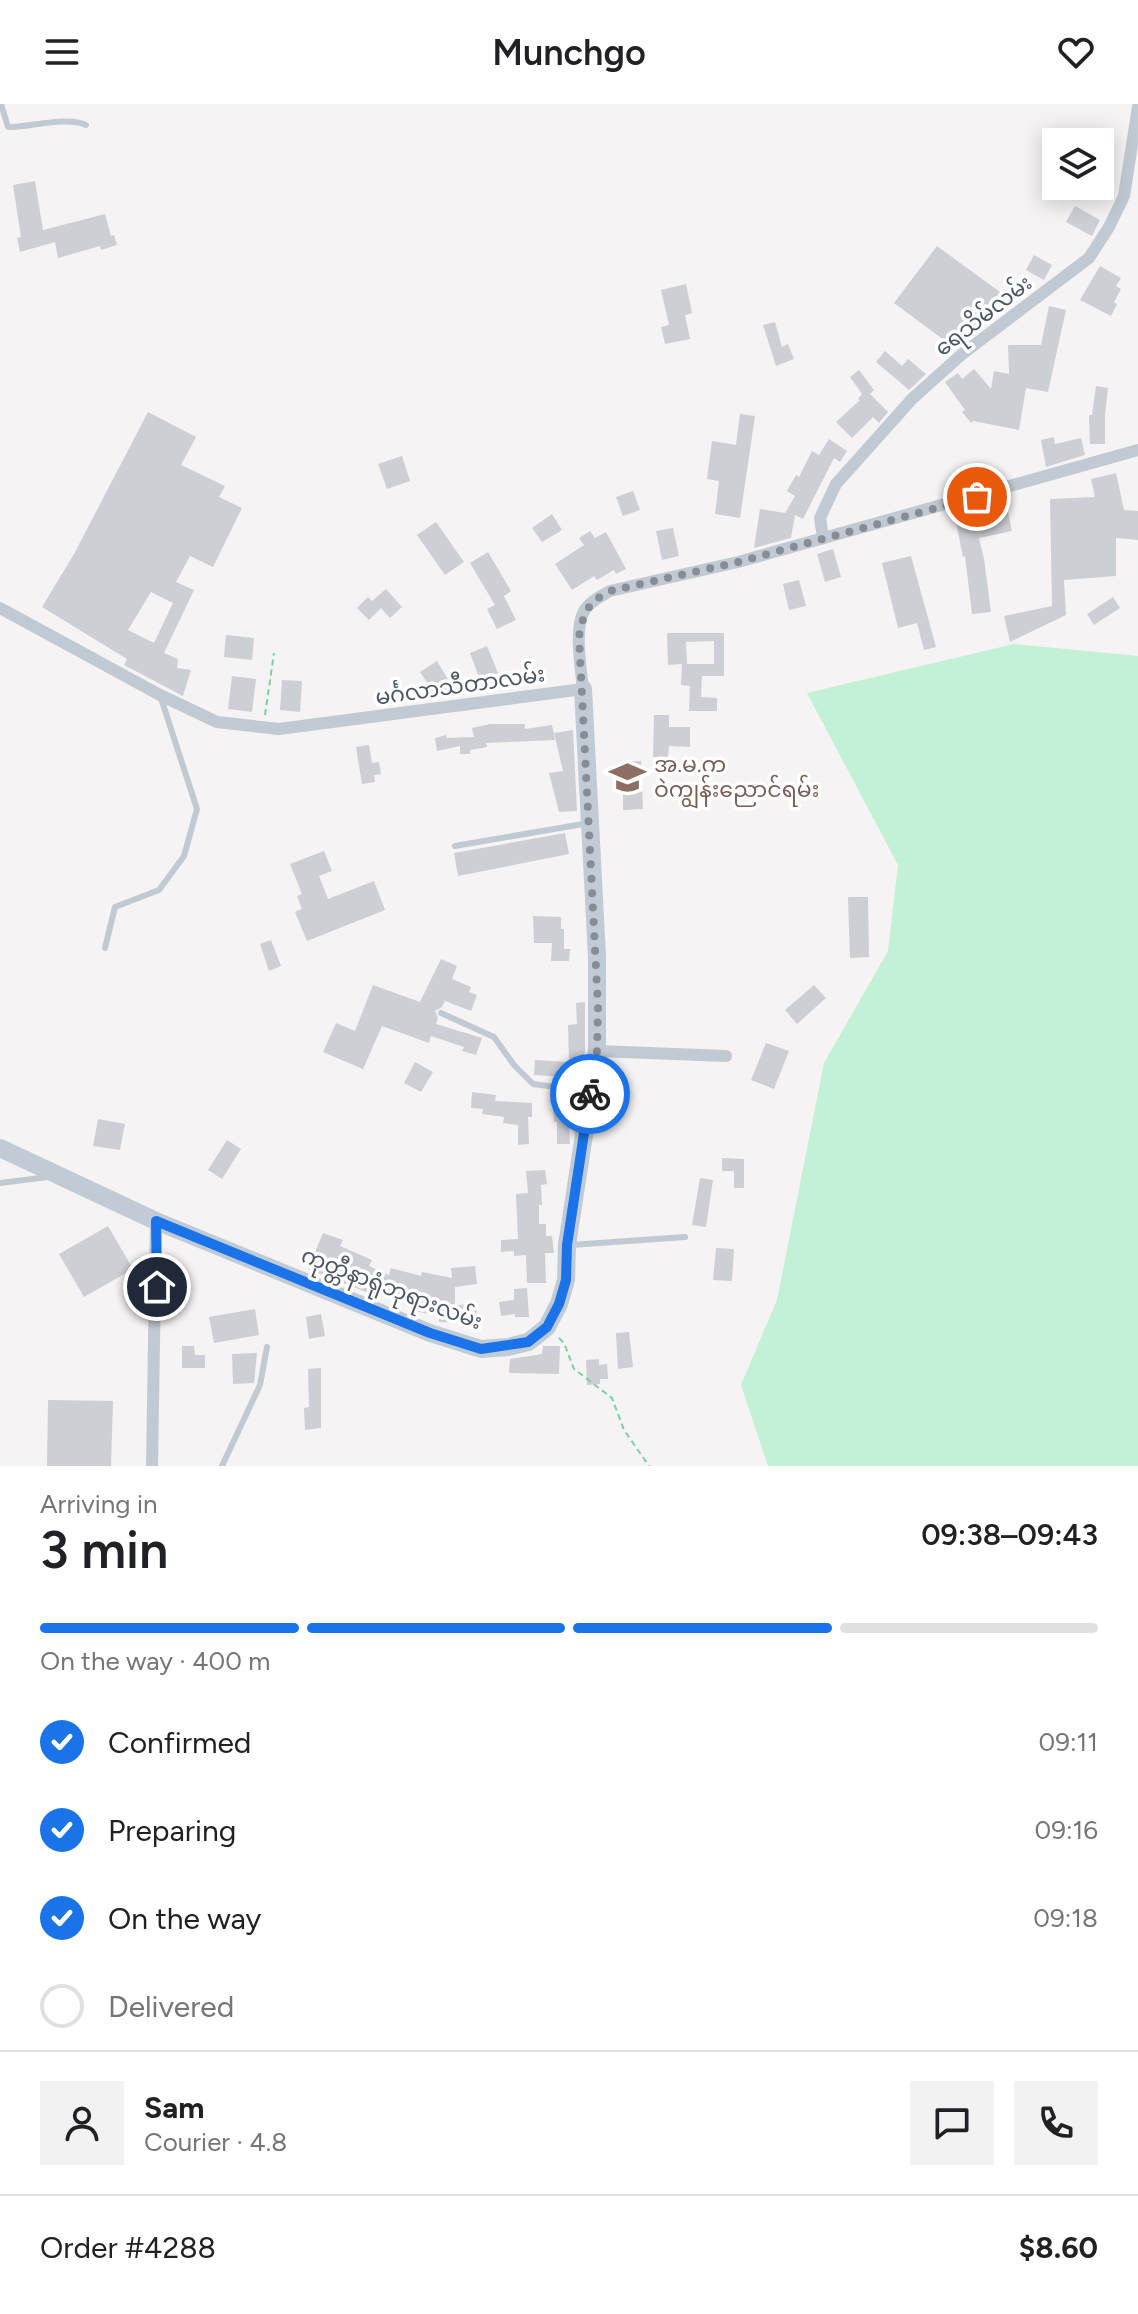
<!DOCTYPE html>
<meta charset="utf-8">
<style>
:root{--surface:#fff;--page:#f2f2f2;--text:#202124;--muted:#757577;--line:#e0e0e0;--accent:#1a73e8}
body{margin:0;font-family:Figtree,"Noto Sans Myanmar",sans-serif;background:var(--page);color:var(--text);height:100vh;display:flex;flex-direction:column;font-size:30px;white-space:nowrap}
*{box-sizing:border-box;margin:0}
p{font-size:26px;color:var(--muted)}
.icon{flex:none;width:44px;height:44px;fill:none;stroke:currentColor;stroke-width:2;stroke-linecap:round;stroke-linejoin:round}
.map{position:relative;height:1362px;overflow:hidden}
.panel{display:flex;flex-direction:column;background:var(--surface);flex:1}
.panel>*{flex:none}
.tools{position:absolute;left:1042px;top:24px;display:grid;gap:16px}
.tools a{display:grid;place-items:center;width:72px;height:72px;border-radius:0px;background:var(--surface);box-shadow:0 4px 20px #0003;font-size:40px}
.pin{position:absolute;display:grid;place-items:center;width:68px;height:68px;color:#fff;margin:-34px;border:4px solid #fff;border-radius:50%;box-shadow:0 2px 8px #0007}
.courier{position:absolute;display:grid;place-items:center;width:80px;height:80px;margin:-40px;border:6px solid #1a73e8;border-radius:50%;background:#fff;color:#222;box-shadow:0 2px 10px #0007}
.overview em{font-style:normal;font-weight:600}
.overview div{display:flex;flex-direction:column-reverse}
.overview{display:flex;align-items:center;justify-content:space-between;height:136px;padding:0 40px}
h1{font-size:52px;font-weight:600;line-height:60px}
.bar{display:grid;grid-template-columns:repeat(4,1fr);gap:12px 8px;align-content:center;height:96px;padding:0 40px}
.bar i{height:10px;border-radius:6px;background:var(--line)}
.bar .on{background:var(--accent)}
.bar p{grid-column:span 4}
.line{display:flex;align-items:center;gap:20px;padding:0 40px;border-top:2px solid var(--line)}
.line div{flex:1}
.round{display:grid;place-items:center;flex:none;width:84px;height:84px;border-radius:0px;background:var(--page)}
ol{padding:0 40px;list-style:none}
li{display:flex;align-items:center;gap:24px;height:88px}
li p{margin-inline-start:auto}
li .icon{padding:8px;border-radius:50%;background:var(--accent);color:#fff;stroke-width:4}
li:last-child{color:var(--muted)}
li i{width:44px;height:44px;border:4px solid var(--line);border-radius:50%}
header{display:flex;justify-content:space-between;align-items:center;height:104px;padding:0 40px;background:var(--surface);font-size:36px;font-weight:600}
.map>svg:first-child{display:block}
.green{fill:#c3f1d5}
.building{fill:#cdcfd5;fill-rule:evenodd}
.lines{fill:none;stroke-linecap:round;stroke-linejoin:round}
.path{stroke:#7ad0a6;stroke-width:2;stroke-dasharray:6 4;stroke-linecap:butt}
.lane{stroke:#c1cad2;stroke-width:6}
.street{stroke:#c1cad2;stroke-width:12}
.secondary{stroke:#c1cbd6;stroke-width:18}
.done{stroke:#868d94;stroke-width:8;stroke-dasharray:0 14.4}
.route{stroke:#1a73e8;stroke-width:10}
.labels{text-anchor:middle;stroke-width:7;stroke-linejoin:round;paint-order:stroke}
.street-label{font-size:22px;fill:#4a5661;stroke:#fff}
.education-label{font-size:22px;fill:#785e54;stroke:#fff;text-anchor:start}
</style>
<header><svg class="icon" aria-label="menu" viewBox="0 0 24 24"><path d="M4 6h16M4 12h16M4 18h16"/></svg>Munchgo<svg class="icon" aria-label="heart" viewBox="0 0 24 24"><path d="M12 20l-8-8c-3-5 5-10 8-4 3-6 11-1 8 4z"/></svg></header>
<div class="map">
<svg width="1138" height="1362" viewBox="0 0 1138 1362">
<rect width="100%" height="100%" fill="#f5f3f3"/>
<path class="green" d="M1014 540 1138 552V1362H768L741 1281 777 1196 824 959 888 847 898 761 807 589Z"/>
<path class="building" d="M35 77 43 126 105 110 111 132 114 131 117 141 101 146 100 142 58 154 55 138 20 148 17 134 21 133 13 81Z
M1075 102 1100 116 1092 132 1066 118Z
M937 142 1004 191 990 209 987 207 972 226 963 219 948 239 894 199Z
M1034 151 1052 161 1044 176 1026 166Z
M1100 162 1121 174 1116 182 1121 185 1114 198 1117 200 1111 212 1080 196Z
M686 180 692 209 685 211 690 235 665 240 661 223 669 221 661 186Z
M1049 202 1066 206 1048 288 1026 284 1019 326 973 317 971 319 962 308 965 306 945 278 958 269 962 275 974 265 991 285 994 267 1009 270 1008 241H1041Z
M775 218 782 243 788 240 794 255 776 262 763 221Z
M885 247 902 262 908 255 926 270 909 286 876 258Z
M859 266 874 286 870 290 888 308 879 319 873 313 852 334 836 318 860 296 858 295 862 290 850 273Z
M1096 282 1108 284 1105 311V340H1090L1089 311H1092Z
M148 308 196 333 181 361 225 382 219 393 242 404 213 463 190 452 176 478 194 486 164 549 178 555 177 564 191 566 183 592 124 561 127 555 42 503 74 450ZM151 488 173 499 154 539 128 526Z
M740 310 755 312 740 414 715 410 719 377 707 375 712 337 736 341Z
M1054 333 1055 340 1081 334 1085 351 1046 363 1041 336Z
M829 335 847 347 840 358 834 354 803 415 795 411 791 434 754 444 760 405 785 409 795 392 787 387 796 371 799 373 812 347 819 351Z
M402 352 410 377 387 385 378 360Z
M1116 369 1124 406 1138 407V436L1116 434V472L1064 476 1066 511 1010 538 1004 512 1052 502 1050 395 1095 393 1091 375Z
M633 387 640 406 623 412 616 393Z
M1008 408 1012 427 979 434 984 455 991 508 972 510 965 452 963 453 956 418Z
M552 410 562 426 542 438 532 424Z
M436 418 464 458 445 471 417 431Z
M673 424 679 452 662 456 656 427Z
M590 427 595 434 606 428 626 465 616 470 614 466 597 476 594 472 572 486 555 460 584 441 579 434Z
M833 445 841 473 825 478 817 450Z
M488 448 511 487 504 492 516 516 497 525 487 505 495 501 470 459Z
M911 452 936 543 924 546 917 519 898 524 882 459Z
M799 476 806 502 789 506 783 480Z
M386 485 402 503 390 514 381 504 369 516 357 504 368 493 372 497Z
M1113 493 1120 504 1094 521 1087 510Z
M667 529H724V572H702L701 593 717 594V607H689L690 582 681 581 682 560 668 561ZM714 537V560H687L686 538Z
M226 531 254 534 252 556 224 553Z
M487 542 498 569 480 576 470 549Z
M437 557 452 582 436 592 420 568Z
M232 572 256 575 252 608 228 605Z
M282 576 302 577 300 608 280 606Z
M654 611H669V623H690V643L669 642 668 653H653Z
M490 620H525V625L552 621 555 636 486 639 487 643 470 646V650H460V642L437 647 435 634 446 631 447 634 474 633 472 624Z
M573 626 577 707 559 708 549 669 563 667 554 629Z
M369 641 372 659 379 658 381 670 374 671 375 678 362 680 356 643Z
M641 657 643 705 623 706V687L615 688V677H622V658Z
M565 729 569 750 458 772 454 749Z
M324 747 332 767 319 772 328 795 374 777 385 806 307 837 295 808 302 805 297 792 302 790 290 760Z
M848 793H868L869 853 850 854Z
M533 812 561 813V825H564V845H570L569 857H551L552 839H534Z
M271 836 281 862 269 867 260 840Z
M441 855 457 862 452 875 471 883 469 888 477 891 471 907 445 897 442 903 435 907 438 914 436 920 482 934 476 951 462 947 464 943 431 932 429 939 382 922 363 965 323 948 336 919 355 927 373 881 420 898Z
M814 881 826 894 797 920 785 906Z
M585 898V946L584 952H580L578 974 534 971 535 956 569 958 568 921 577 920 576 899Z
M766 939 789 947 774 985 751 976Z
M415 958 433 968 421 988 404 979Z
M472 988 496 991 495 997 532 999V1013H528L529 1040 518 1041V1021L503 1019 504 1013 482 1010 483 1005 471 1004Z
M568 1004 570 1040H557V1018H554L553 1005Z
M98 1015 125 1020 120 1046 93 1042Z
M227 1036 241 1045 222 1075 208 1066Z
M722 1054 744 1055V1084H734V1067H722Z
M545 1066 547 1080 541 1081 542 1101H539V1120H546V1132H552L554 1149H545L546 1179H527L526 1151 514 1152V1147L501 1148V1136L518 1135 516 1090 528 1089 526 1067Z
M700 1074 713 1076 706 1123 692 1121Z
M108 1122 133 1165 84 1193 59 1150Z
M323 1129 343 1136 340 1142 372 1156 369 1162 389 1171 391 1164 421 1172 422 1168 452 1174 451 1164 475 1162 477 1180 455 1183V1201L476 1200 477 1219 439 1218V1212L414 1207 416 1196 379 1185 376 1192 308 1165Z
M716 1144 734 1145 732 1177 713 1176Z
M527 1184 529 1213H515V1210L501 1212 499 1198 514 1196V1185Z
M255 1205 259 1231 214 1239 209 1213Z
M321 1210 325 1232 309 1235 306 1213Z
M629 1228 633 1263 618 1265 616 1229Z
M182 1242H194L195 1251H205V1264H182Z
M543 1242H560L559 1270 509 1269 510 1255 542 1250Z
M257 1249 254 1279 233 1280 232 1250Z
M599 1255V1261L607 1260 608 1275H600V1280L587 1281 586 1256Z
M321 1264V1324L305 1326 304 1304 309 1303 308 1265Z
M48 1296 113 1297 111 1362H47Z"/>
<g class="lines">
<path class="path" d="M265 611 274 549
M559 1234 564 1239 574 1265 612 1294 624 1326 649 1362"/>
<path class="lane" d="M1 0 8 23C30 23 68 12 86 21
M455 742 589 719
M105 844 115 803 159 786 184 752 197 705 160 591
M441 909 494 933 514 961 533 980 586 987
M0 1079 48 1073
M571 1141 685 1133
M222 1362 260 1281 267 1243"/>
<path class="street" d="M823 434 820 414 836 380 912 295 961 251 1089 154 1109 123 1124 92 1138 3
M0 504 160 591 217 618 279 625 583 585C581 565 574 525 584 507 589 498 601 492 610 487L738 458 1138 346
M597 947 726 952
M152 1362 156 1117"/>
<path class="secondary" d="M0 1044 156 1117 430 1229 481 1245 508 1243 528 1238 536 1232 547 1223 559 1200 566 1176 567 1141 597 947V852L583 585"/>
</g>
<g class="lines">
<path class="done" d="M590 990 597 947 598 903 579 533C583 509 588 498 610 487L738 458 977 393"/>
<path class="route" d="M157 1183 156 1117 430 1229 481 1245 528 1238 547 1223 559 1200 566 1176 567 1141 590 990"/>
</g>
<defs>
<symbol id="school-bare" viewBox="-9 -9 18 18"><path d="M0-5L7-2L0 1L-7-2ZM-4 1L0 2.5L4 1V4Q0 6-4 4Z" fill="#8d6e63" stroke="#fff" stroke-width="2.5" paint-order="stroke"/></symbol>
</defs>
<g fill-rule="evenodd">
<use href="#school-bare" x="602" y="648" width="51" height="51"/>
</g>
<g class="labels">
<g class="street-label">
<text transform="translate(983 211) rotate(-38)" y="8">ရေသိမ်လမ်း</text>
<text transform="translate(460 581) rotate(-8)" y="8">မင်္ဂလာသီတာလမ်း</text>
<text transform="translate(392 1184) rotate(21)" y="8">ကုတ္တီနာရုံဘုရားလမ်း</text>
</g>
<g class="education-label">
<text x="654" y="668">အ.မ.က<tspan x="654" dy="25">ဝဲကျွန်းညောင်ရမ်း</tspan></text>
</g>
</g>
</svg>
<div class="tools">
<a><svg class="icon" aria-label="layers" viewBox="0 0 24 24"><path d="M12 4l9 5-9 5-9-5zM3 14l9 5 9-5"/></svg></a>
</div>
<div class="pin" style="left:977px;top:393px;background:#ea580c"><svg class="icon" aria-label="bag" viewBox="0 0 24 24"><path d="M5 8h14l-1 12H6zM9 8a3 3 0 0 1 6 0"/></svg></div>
<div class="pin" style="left:157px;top:1183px;background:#1f2937"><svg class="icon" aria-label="home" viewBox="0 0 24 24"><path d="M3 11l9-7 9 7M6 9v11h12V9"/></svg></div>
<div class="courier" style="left:590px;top:990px"><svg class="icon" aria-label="bike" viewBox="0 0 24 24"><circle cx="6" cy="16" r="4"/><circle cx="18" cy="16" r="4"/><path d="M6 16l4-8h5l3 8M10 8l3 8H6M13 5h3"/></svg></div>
</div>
<section class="panel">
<div class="overview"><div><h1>3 min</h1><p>Arriving in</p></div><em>09:38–09:43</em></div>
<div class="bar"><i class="on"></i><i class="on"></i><i class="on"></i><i></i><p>On the way · 400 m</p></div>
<ol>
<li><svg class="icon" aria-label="check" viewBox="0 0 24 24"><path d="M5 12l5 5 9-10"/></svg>Confirmed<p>09:11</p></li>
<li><svg class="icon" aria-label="check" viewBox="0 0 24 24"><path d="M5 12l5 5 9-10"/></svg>Preparing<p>09:16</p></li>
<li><svg class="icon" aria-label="check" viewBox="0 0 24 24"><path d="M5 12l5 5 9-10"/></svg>On the way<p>09:18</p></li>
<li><i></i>Delivered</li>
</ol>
<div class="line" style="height:144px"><a class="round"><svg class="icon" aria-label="person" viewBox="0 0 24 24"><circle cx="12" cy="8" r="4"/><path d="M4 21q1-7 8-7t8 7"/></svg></a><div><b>Sam</b><p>Courier · 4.8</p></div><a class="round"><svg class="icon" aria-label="chat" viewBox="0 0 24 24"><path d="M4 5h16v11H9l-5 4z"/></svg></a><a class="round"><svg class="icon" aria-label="phone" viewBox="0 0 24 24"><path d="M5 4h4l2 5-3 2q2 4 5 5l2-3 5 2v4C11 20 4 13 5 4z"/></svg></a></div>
<div class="line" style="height:104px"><div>Order #4288</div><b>$8.60</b></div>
</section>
